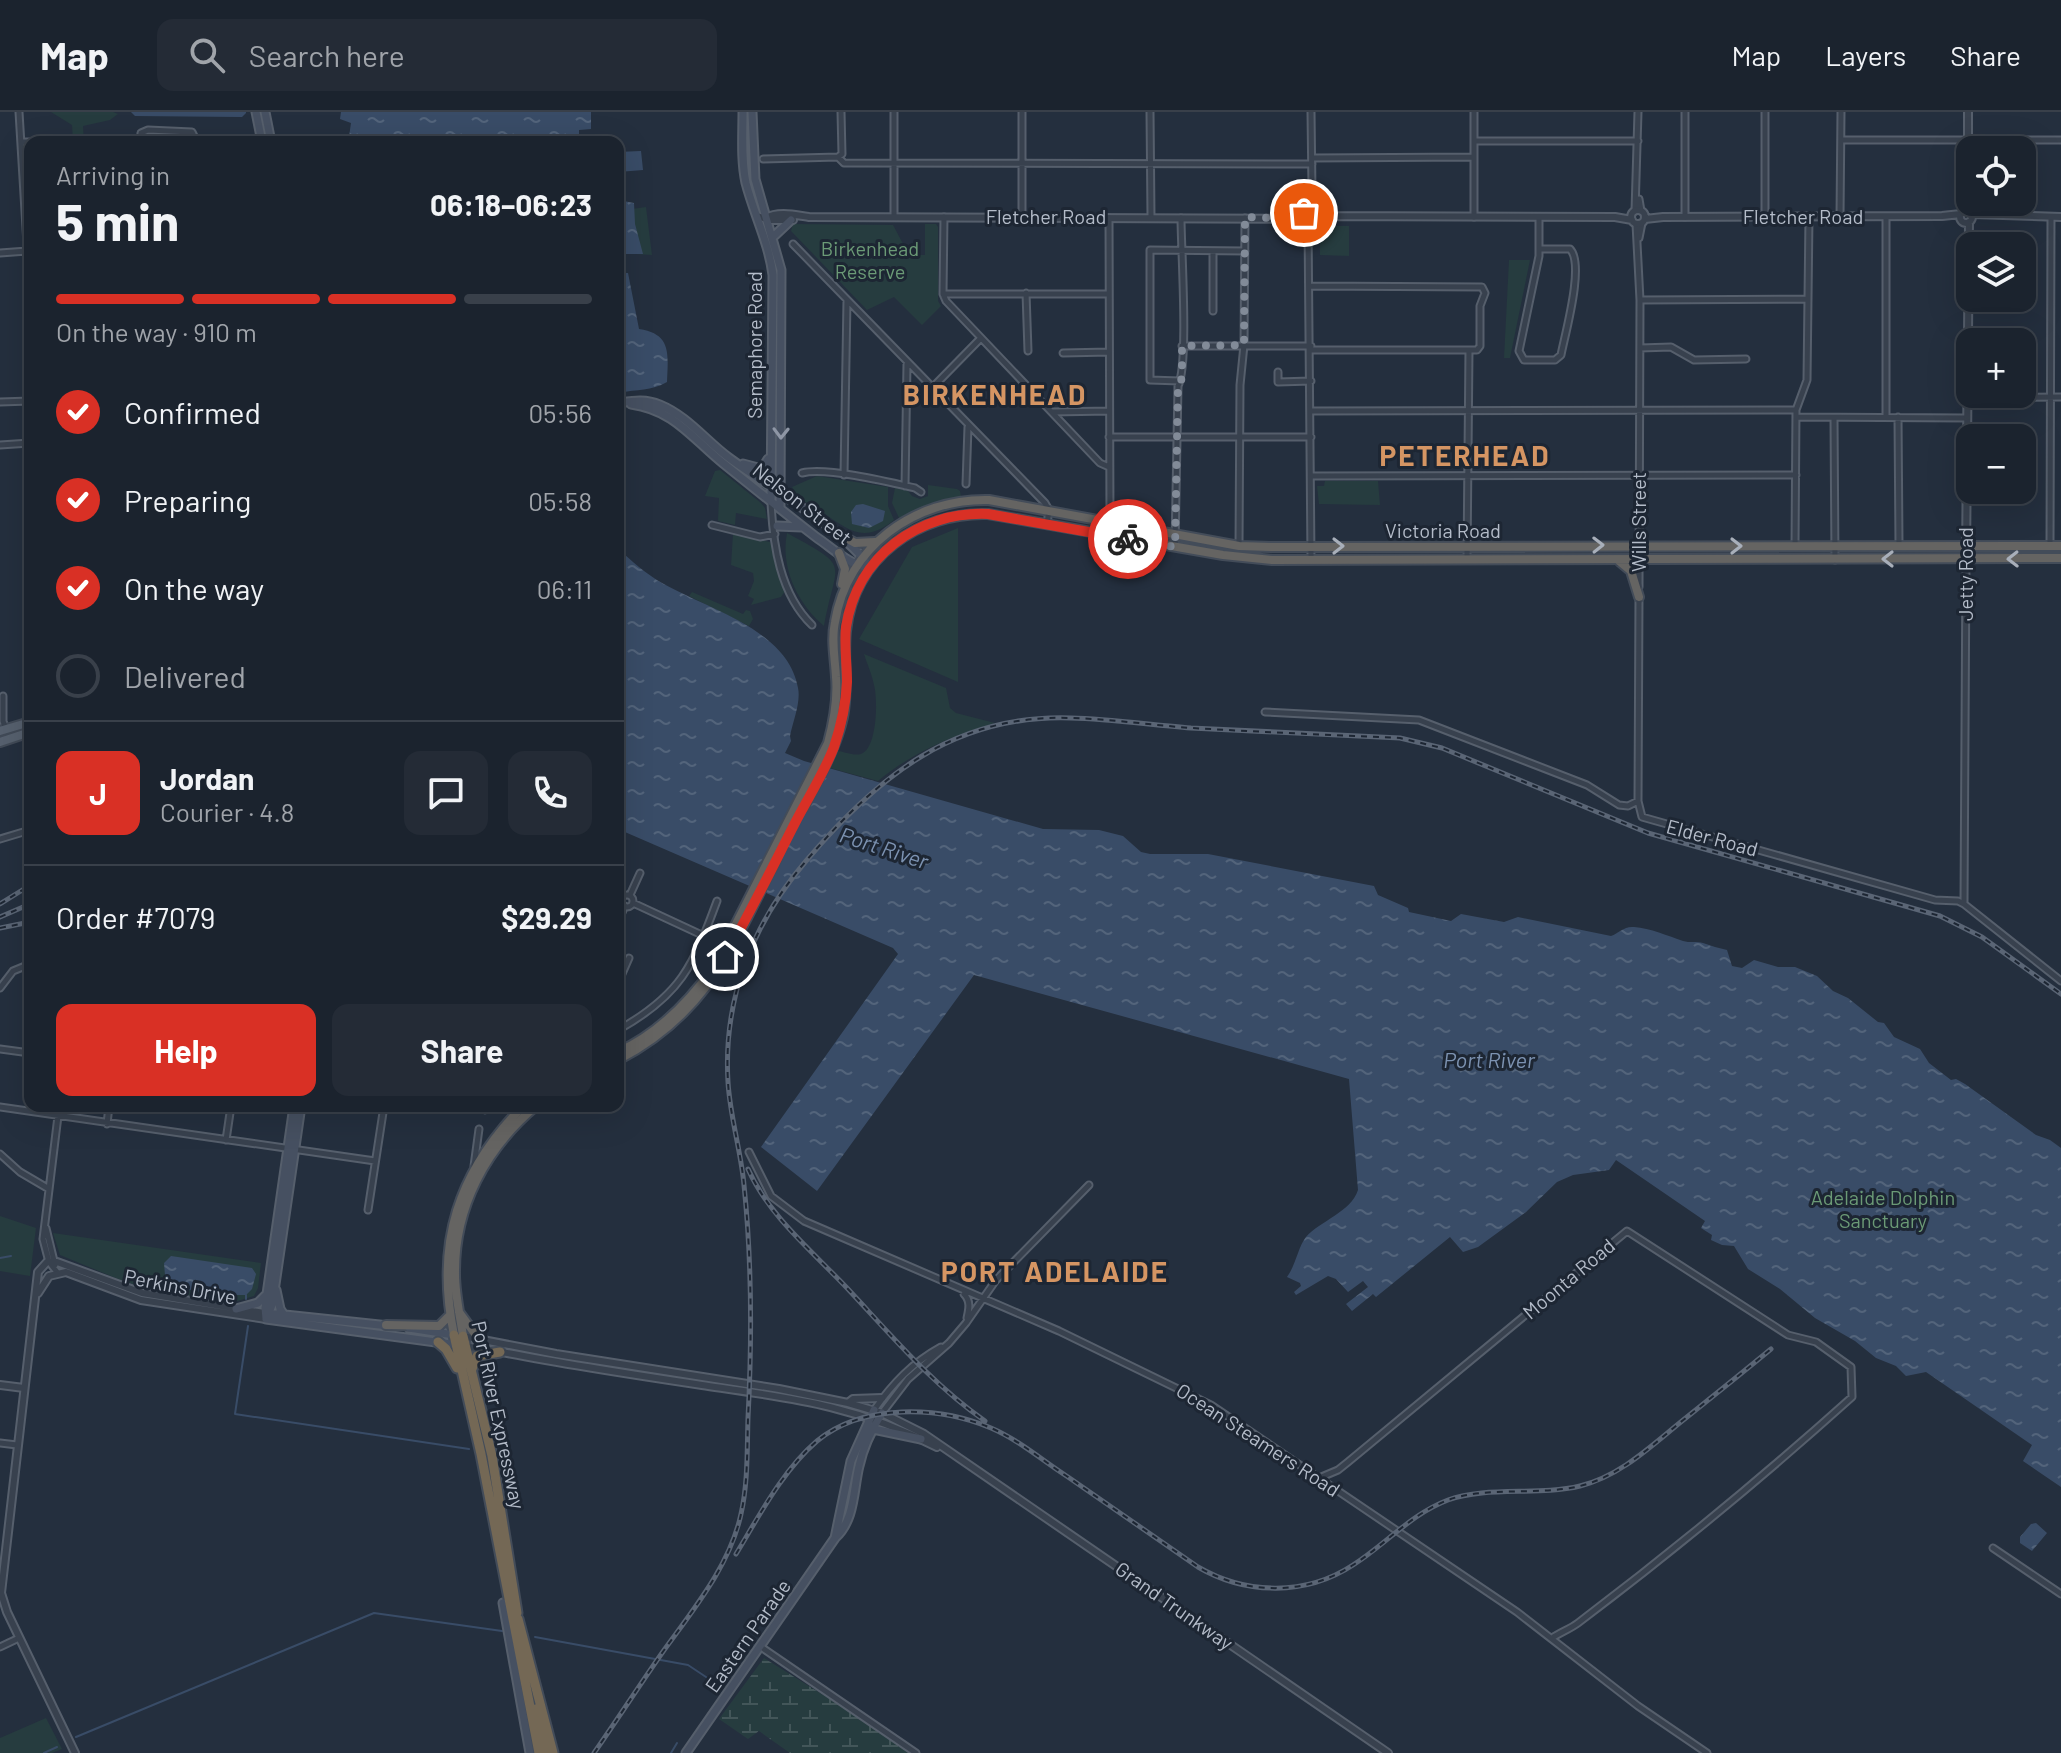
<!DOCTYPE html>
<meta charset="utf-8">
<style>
:root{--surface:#1b232e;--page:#242b36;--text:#f1f3f6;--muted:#a0a4aa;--line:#39404a;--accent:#d93025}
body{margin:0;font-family:Barlow,sans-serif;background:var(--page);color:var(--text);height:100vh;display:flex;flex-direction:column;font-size:30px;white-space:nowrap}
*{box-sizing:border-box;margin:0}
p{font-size:26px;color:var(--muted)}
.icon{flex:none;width:44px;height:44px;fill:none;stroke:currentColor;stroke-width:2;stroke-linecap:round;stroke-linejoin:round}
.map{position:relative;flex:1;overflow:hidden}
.panel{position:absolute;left:24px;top:24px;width:600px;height:976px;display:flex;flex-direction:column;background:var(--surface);border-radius:16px;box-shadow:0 8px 32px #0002,0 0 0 2px var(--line)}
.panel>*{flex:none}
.controls{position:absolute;left:1956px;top:24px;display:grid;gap:16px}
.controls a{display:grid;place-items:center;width:80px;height:80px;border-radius:16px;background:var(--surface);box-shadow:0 8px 32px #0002,0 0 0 2px var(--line);font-size:40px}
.pin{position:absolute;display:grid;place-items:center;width:68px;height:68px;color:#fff;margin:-34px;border:4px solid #fff;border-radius:50%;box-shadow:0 2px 8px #0007}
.courier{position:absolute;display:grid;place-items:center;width:80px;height:80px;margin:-40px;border:6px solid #d93025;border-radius:50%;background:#fff;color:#222;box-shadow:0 2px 10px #0007}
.head em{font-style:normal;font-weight:700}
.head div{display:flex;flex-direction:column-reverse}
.head{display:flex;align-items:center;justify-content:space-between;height:136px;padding:0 32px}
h1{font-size:52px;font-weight:700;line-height:60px}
.bar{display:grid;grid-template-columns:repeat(4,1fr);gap:12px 8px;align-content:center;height:96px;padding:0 32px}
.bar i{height:10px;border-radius:6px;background:var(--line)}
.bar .on{background:var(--accent)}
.bar p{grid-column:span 4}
.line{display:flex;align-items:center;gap:20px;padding:0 32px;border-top:2px solid var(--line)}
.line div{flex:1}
.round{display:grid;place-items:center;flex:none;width:84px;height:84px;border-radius:16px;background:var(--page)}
ol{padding:0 32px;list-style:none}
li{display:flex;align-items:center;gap:24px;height:88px}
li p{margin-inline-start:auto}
li .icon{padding:8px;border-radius:50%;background:var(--accent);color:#fff;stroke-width:4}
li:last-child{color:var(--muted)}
li i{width:44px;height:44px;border:4px solid var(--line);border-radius:50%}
.action{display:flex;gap:16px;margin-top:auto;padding:16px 32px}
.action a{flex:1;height:92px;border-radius:16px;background:var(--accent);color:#fff;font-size:32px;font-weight:700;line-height:92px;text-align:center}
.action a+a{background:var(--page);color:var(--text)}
header{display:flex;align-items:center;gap:48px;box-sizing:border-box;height:112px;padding:0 40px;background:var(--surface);border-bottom:2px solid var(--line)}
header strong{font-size:38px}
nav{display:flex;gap:44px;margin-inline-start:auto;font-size:28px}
.search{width:560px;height:72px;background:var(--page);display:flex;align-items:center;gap:20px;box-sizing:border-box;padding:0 28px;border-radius:16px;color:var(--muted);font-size:30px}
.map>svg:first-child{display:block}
.green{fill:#263c3f}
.wetland{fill:url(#wetland-marsh)}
.water{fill:url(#water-ripples)}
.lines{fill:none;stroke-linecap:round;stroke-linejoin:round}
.stream{stroke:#394c67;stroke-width:2}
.minor-casing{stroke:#565f6c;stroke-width:9}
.tertiary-casing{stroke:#565f6c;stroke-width:10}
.secondary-casing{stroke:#565f6c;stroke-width:11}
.primary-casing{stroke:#414a57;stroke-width:12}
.trunk-casing{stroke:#434c59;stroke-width:12}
.motorway-casing{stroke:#434c59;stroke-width:13}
.minor{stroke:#38414e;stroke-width:5}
.tertiary{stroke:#38414e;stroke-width:6}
.secondary{stroke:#465061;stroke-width:7}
.primary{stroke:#56606e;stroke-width:8}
.trunk{stroke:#656462;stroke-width:8}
.motorway{stroke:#746855;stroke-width:9}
.rail-casing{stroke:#5a6575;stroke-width:5}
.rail{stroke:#1d2633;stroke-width:2;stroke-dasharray:6;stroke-linecap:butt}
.oneway{stroke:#8e96a5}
.oneway2{stroke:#a8afba}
.done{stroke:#828b98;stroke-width:8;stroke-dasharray:0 14.4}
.route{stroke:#d93025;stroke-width:10}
.labels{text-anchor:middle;stroke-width:6;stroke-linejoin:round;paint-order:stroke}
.street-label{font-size:20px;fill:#b4bcc9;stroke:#1d2633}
.park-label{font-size:20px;fill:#6b9a76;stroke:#1d2633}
.water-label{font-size:22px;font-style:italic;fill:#7c92b1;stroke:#1d2633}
.district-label{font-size:28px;font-weight:bold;letter-spacing:2px;fill:#d59563;stroke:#1d2633}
</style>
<header>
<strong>Map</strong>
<div class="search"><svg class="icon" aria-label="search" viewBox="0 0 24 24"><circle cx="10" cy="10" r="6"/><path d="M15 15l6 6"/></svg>Search here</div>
<nav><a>Map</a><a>Layers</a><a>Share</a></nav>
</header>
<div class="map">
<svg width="2061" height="1641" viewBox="0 0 2061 1641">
<defs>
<pattern id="wetland-marsh" width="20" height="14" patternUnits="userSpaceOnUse" patternTransform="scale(2)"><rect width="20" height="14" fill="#263c3f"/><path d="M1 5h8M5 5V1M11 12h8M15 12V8" fill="none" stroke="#435659"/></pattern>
<pattern id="water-ripples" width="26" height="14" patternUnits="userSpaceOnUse" patternTransform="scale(2)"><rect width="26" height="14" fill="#394c67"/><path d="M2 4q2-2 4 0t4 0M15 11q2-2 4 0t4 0" fill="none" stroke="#53647b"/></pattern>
</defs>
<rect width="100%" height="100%" fill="#242f3e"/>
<path class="green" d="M51 0H113L118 2 110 8 83 14 84 30H73L72 13Z
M646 95 652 143 618 141V99Z
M793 112 893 113 909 143H925V112H936L938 115V189L941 194 922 213 894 185 867 198 791 119Z
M1320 114H1349V144L1320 143Z
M1509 148H1530L1510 246H1504Z
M720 358 761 391 765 396 767 407 736 401 735 413 718 409 719 386 705 384 715 359Z
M817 364 888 375V394L894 408C864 432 849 419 821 399 809 392 798 388 792 375Z
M1325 369H1378L1380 393 1319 392 1317 374H1324Z
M928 373 957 377 960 379 961 385 922 395 899 406 892 391 895 376 908 379 912 384 920 387 928 384Z
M958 416V570L859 527 912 435Z
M787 421C853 457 836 447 824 514 798 492 780 456 787 421Z
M733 422 770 430C777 445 779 463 785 479L781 485 751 493 754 487 748 484 754 469 753 461 731 453Z
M692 480 743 502 746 498 750 499 753 507 749 514 689 484Z
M864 542 946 576 950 596 956 601 995 611C952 624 913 640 878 669L830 656 838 639C845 640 856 645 863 641 877 633 878 588 874 573 872 562 867 552 864 542Z
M0 1104 36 1116 30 1164 0 1159Z
M53 1121 261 1151 258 1176 254 1184 231 1191 158 1180 123 1169 60 1143Z
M46 1606 62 1637 52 1641H0V1626Z"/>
<path class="wetland" d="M764 1546 916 1641H790L759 1619 748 1627 719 1607Z"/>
<path class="water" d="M131 0H246V1L242 5 135 4Z
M341 0H591V17L579 18V27H602V30H387L349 25 351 11 340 7Z
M641 39 643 58 618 60V40Z
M618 88 634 91 635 112 643 142H618Z
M618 161H628L639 217C672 222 668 242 667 270 651 279 637 277 619 281L618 284Z
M863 392 885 399 883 409 869 416 852 412 851 400 856 393Z
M618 437C632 449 646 462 662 471 707 497 788 517 798 576 801 590 793 609 790 624L791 629 785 641 804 649 1043 717 1099 718 1123 724 1141 740 1150 742H1208L1374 774 1378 783 1408 796 1409 800 1451 809 1461 802 1504 810 1518 805 1611 824C1619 821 1624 814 1634 815 1650 816 1668 824 1683 829 1689 831 1697 829 1703 831 1711 834 1719 836 1727 838L1732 854 1742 856 1754 848 1778 855H1795L1817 864 1833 879 1848 886 1878 910 1884 911 1894 925 1920 937 1929 951 1951 968 1956 967 1965 972 2036 1023 2050 1028 2061 1036V1375L2023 1349 2032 1333 1926 1260 1906 1264 1896 1254 1876 1246 1855 1229 1815 1206 1780 1177 1748 1157 1734 1134 1722 1133 1711 1128 1712 1123 1701 1116 1705 1109 1616 1048 1609 1058 1573 1063 1557 1070 1526 1100 1478 1135 1463 1140 1450 1125 1376 1185 1373 1182 1352 1199 1346 1192 1368 1175 1363 1169 1348 1180 1336 1167 1328 1164 1296 1183 1294 1180 1301 1174 1300 1171 1287 1165C1296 1153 1298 1135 1306 1125 1320 1109 1351 1100 1358 1078L1349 967 974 863 817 1079 761 1035 898 842 893 836 618 717Z
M171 1144 252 1156 256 1162 252 1177 246 1183H213L173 1174 165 1163 164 1151Z
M2036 1411 2047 1421 2032 1439 2020 1431V1425L2031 1412Z"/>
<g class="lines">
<path class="stream" d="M0 1146 11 1144
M246 1183V1187
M248 1214 235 1302 469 1337
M535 1525 688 1553 721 1575
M76 1625 374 1501 502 1519
M44 1641 57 1635
M671 1641 677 1631"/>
<defs>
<path id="minor" d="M19 0 30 182
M894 0V105
M1022 0V104
M1150 0 1151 104
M1474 0V105
M1765 0V105
M1841 28H2061
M1474 29H1638
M22 30H45
M140 30 141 21 148 18 192 20 197 30
M838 45 844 51 1312 52
M1312 46 1473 45
M763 47 838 45 842 42 841 0
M1312 83 1314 98
M1639 87 1641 99
M1308 98 1312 78 1311 0
M1635 99 1638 0
M944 105 943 182 946 189 1100 351 1109 355
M1685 105V0
M1840 105 1841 0
M1886 105V305
M1109 106 1110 409
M1308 111 1311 447
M1636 112 1640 188 1639 475
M1639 126 1642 111
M793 132 1045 391 1049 398 1047 412
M1539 137H1570C1585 152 1565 222 1561 243L1555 248H1524L1519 239 1539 144V105
M1213 139V199
M0 141 27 139
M1310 174 1482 175 1485 181 1480 194V234L1477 238H1469L1467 447
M1026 181 1028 239
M943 182H1109
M1640 188 1808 187
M1182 234H1311
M1640 236 1671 235 1694 248 1746 247
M1311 238H1469
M1063 241 1109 240
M1278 260V270L1311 269
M1180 269 1150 268V138L1245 139
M932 276 981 226
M1967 286 2061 285
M0 290 30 289
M1311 299 1796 298
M1052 300 1109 299
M1796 305 1967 306
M1898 305 1899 432
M1834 306 1835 448
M1109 325H1311
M0 333 30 331
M802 361C827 355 889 370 915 376L921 380
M844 363 847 188
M1311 364 1796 363
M966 372 968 315
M905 374 907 252
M771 390C773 433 780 482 812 513
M712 413 760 425 775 422
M1239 434 1240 273 1244 233 1245 106
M1795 434 1796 298 1807 268 1809 105
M2050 434 2051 105
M1175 435 1178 274C1189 252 1181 137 1181 106
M1639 485 1638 689 1642 705 1935 788 1958 789 1964 792 2061 869
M3 584V609L6 618
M1265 600 1419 608 1587 673 1619 693 1628 694 1638 689
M0 727 30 718
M621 789a6 6 0 1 1 12 0a6 6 0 1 1-12 0Z
M630 783 640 761
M633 791 704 824
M1964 792 1966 447
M618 809 625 794
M618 871 629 846
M0 876 13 859 30 852
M618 918C681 883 693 854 717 789
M0 937 30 941
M476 994 485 998 494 994
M0 995 375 1049
M107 1012 109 994
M226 1028 231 994
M749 1040 771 1084 804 1109 1059 1219 1211 1293 1517 1500 1638 1594 1707 1641
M0 1042 20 1060 49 1077
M474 1054 479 1017
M368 1098 384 994
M46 1116 55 1153
M57 1160 49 1150 43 1127 58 1004
M964 1182C971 1189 969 1197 967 1206
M874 1298C893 1271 912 1251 941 1235
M882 1301 908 1267 949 1231 966 1211 996 1168 1089 1073
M0 1331 17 1333
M1319 1366 1338 1358 1348 1350 1627 1119 1788 1223 1816 1230 1851 1255 1852 1285C1764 1364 1672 1440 1578 1511 1570 1517 1561 1520 1552 1526
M1993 1436 2061 1482
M0 1535 19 1526
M761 1535 916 1641"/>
<path id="tertiary" d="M1968 0V99
M1304 105a7 7 0 1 1 14 0a7 7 0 1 1-14 0Z
M1631 105a7 7 0 1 1 14 0a7 7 0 1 1-14 0Z
M1960 105a6 6 0 1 1 12 0a6 6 0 1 1-12 0Z
M1972 102 2061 105
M757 104 770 108H793
M1318 104 1615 105 1632 108
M766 106C778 99 795 103 809 105L1304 107
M1645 107 1663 105 1942 104 1961 102
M1966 447 1969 110
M38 1181 49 1164 66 1160 141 1188 266 1207
M462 1224 556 1242 779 1277 848 1291 882 1301 924 1322 1388 1641
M465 1234 492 1239
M502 1240C568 1253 635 1263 702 1273 791 1286 856 1293 937 1335
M0 1273 24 1276
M848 1291 853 1287 882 1286
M75 1641 7 1500 1 1481 38 1160 47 1150H57L142 1181 264 1201"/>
<path id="secondary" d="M256 0 262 30
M265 0 271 30
M743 0C743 23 741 48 746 71 754 102 769 131 773 163L771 389
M752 0 755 67 781 158 780 396
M773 125 791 108
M618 291C634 289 645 287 660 293 687 304 706 329 729 346 765 373 849 420 870 456
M631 292C674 298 691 325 723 351 754 376 785 401 816 425 831 435 846 450 864 455
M743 352 762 357 768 347
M777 414 802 415
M276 1178 280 1197 284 1203
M236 1197 258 1191 266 1183
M266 1201 389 1214
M266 1207 272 1193 301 994
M266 1207 265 1196 294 994
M266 1207 458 1233
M409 1216 454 1223
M873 1317 921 1327
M835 1426 851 1349 874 1298
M503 1491 530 1641
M686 1641 835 1426C855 1408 853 1378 859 1354 863 1335 872 1317 882 1301"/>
<path id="primary" d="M0 619 30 610
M0 630 30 620"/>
<path id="trunk" d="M828 416 855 431 875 430
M839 441 845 457 842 472
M1619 449 1631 459 1639 485
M804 695C819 665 836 637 843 605 849 576 843 547 846 519 854 445 918 400 988 402L1223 443 1272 448 2061 446
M618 940C658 922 689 890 714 855L828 631C834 609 838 588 836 565 835 546 831 528 835 510 847 435 915 386 989 388L1239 434 1271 435 2061 434
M618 948C710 900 732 833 777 746
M459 1200 478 1226
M386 1213 439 1214 450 1203
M454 1223C435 1131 458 1060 523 994
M463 1224C460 1203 455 1183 455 1162 454 1095 486 1036 536 994"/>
<path id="motorway" d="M454 1223 481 1342 539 1641
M463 1224 492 1344 517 1501
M438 1230 446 1237 457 1256
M472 1257 477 1244 500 1240
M518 1507 553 1641
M536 1597 545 1641"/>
</defs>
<use href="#minor" class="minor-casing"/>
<use href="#tertiary" class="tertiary-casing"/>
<use href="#secondary" class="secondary-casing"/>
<use href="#primary" class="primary-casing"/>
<use href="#trunk" class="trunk-casing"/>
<use href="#motorway" class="motorway-casing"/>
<use href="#minor" class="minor"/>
<use href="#tertiary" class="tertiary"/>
<use href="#secondary" class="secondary"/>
<use href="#primary" class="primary"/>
<use href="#trunk" class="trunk"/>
<use href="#motorway" class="motorway"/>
<defs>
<path id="rail" d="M0 792 24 777
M0 805 30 792
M0 816 30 810
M748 1057C769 1104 812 1139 847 1176 891 1223 932 1272 985 1309
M736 1442C759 1404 783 1358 817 1329 863 1291 939 1294 991 1316 1019 1328 1043 1349 1068 1365 1111 1395 1155 1425 1198 1455 1246 1483 1306 1484 1353 1453 1386 1432 1411 1402 1448 1388 1486 1374 1539 1384 1580 1374 1620 1364 1650 1335 1682 1309 1712 1285 1742 1261 1771 1237
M594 1641C617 1608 639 1574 662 1541 692 1499 730 1454 741 1402 748 1371 747 1338 748 1306 752 1229 752 1150 744 1073 741 1039 730 1005 728 970 723 887 752 812 806 749 877 665 954 602 1071 606 1111 607 1151 613 1191 616 1261 620 1331 623 1400 626L1442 636 1648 721 1940 804 1982 825 2061 882"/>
</defs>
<use href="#rail" class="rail-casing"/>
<use href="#rail" class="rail"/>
</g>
<defs><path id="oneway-chevron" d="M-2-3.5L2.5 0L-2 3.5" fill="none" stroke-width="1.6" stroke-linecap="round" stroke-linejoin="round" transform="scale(2)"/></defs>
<use class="oneway" href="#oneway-chevron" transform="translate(781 321) rotate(91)"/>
<g class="oneway2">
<use href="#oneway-chevron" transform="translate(1598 433) rotate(-1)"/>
<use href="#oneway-chevron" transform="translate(1338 434)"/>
<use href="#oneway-chevron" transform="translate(1736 434)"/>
<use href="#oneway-chevron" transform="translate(1888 447) rotate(180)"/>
<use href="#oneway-chevron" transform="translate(2013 447) rotate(179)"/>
</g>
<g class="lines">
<path class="done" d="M1128 427 1175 435 1178 274 1182 266V234L1244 233 1245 105 1304 107V101"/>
<path class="route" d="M725 845C750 801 772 756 795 711 808 686 824 661 834 635 841 614 846 592 847 570 847 552 844 533 846 515 857 444 919 399 988 402L1128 427"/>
</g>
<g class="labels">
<g class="street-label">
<text x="1046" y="112">Fletcher Road</text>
<text x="1803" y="112">Fletcher Road</text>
<text transform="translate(755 233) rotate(-90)" y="7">Semaphore Road</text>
<text transform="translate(802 392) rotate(38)" y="7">Nelson Street</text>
<text transform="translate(1639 410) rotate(-90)" y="7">Wills Street</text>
<text x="1443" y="426">Victoria Road</text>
<text transform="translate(1966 462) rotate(-90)" y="7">Jetty Road</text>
<text transform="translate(1712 726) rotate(15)" y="7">Elder Road</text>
<text transform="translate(1569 1167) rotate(-40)" y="7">Moonta Road</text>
<text transform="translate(180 1175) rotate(11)" y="7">Perkins Drive</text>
<text transform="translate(498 1303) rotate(78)" y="7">Port River Expressway</text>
<text transform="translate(1258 1328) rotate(33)" y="7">Ocean Steamers Road</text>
<text transform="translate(1174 1494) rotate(35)" y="7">Grand Trunkway</text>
<text transform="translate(748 1524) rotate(-55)" y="7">Eastern Parade</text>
</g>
<g class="park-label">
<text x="870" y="144">Birkenhead<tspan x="870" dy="23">Reserve</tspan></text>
<text x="1883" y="1093">Adelaide Dolphin<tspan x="1883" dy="23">Sanctuary</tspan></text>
</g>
<g class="water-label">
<text transform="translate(884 736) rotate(18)" y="8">Port River</text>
<text x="1489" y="956">Port River</text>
</g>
<g class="district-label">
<text x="995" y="293">BIRKENHEAD</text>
<text x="1465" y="354">PETERHEAD</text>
<text x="1055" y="1170">PORT ADELAIDE</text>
</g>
</g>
</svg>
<div class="controls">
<a><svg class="icon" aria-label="locate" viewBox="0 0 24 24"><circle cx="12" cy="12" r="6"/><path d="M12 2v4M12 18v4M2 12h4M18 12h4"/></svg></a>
<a><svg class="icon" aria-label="layers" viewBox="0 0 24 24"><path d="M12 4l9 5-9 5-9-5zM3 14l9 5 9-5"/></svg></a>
<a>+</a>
<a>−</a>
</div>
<div class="pin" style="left:1304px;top:101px;background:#ea580c"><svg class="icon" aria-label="bag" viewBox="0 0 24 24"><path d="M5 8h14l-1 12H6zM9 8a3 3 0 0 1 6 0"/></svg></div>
<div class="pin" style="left:725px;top:845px;background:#1f2937"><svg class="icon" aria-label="home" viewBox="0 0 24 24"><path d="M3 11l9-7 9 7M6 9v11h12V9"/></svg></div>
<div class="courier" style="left:1128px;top:427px"><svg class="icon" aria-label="bike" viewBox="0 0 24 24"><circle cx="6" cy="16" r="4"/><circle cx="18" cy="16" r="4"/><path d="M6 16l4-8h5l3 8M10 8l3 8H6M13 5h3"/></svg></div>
<section class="panel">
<div class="head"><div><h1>5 min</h1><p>Arriving in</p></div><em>06:18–06:23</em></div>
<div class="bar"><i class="on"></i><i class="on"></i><i class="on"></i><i></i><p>On the way · 910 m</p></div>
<ol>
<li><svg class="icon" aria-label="check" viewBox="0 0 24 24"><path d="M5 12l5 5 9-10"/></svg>Confirmed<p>05:56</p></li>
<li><svg class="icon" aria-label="check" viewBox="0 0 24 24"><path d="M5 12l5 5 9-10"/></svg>Preparing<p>05:58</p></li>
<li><svg class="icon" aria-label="check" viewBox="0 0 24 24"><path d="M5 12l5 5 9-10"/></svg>On the way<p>06:11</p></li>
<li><i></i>Delivered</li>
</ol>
<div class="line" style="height:144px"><b class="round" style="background:var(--accent);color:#fff">J</b><div><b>Jordan</b><p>Courier · 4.8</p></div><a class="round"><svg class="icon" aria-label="chat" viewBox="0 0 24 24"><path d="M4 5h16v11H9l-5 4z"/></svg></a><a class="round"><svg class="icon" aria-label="phone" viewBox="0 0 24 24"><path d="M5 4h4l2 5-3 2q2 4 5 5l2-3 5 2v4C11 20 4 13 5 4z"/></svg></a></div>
<div class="line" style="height:104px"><div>Order #7079</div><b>$29.29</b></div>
<div class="action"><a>Help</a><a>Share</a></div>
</section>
</div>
